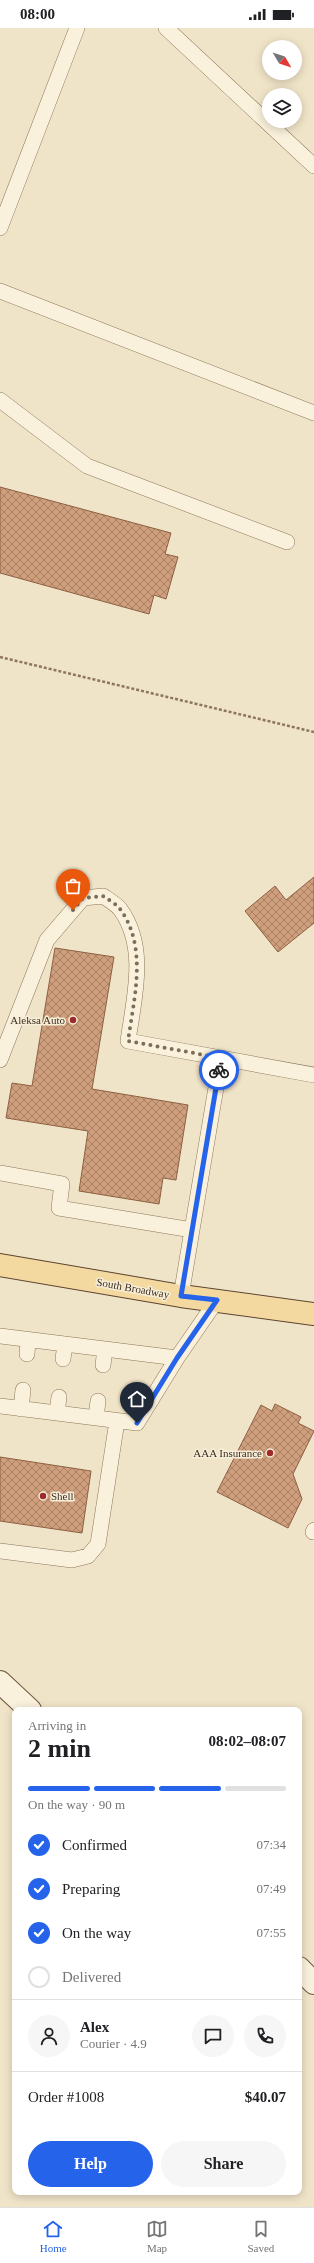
<!DOCTYPE html>
<meta charset="utf-8">
<style>
:root{--surface:#fff;--page:#f6f6f6;--text:#202124;--muted:#757577;--line:#e0e0e0;--accent:#2563eb}
body{margin:0;font-family:Georgia,serif;background:var(--page);color:var(--text);height:100vh;display:flex;flex-direction:column;font-size:15px;white-space:nowrap}
*{box-sizing:border-box;margin:0}
p{font-size:13px;color:var(--muted)}
.icon{flex:none;width:22px;height:22px;fill:none;stroke:currentColor;stroke-width:2;stroke-linecap:round;stroke-linejoin:round}
.map{position:relative;flex:1;overflow:hidden}
.panel{position:absolute;left:12px;top:1679px;width:290px;height:488px;display:flex;flex-direction:column;background:var(--surface);border-radius:8px;box-shadow:0 2px 10px #0003}
.panel>*{flex:none}
.needle{width:26px;rotate:129deg}
.controls{position:absolute;left:262px;top:12px;display:grid;gap:8px}
.controls a{display:grid;place-items:center;width:40px;height:40px;border-radius:50%;background:var(--surface);box-shadow:0 2px 10px #0003;font-size:20px}
.pin{position:absolute;display:grid;place-items:center;width:34px;height:34px;color:#fff;margin:-41px -17px;border-radius:50% 50% 50% 0;rotate:-45deg;box-shadow:0 0 4px #0007}
.pin .icon{rotate:45deg}
.courier{position:absolute;display:grid;place-items:center;width:40px;height:40px;margin:-20px;border:3px solid #2563eb;border-radius:50%;background:#fff;color:#222;box-shadow:0 1px 5px #0007}
.head em{font-style:normal;font-weight:700}
.head div{display:flex;flex-direction:column-reverse}
.head{display:flex;align-items:center;justify-content:space-between;height:68px;padding:0 16px}
h1{font-size:26px;font-weight:700;line-height:30px}
.bar{display:grid;grid-template-columns:repeat(4,1fr);gap:6px 4px;align-content:center;height:48px;padding:0 16px}
.bar i{height:5px;border-radius:3px;background:var(--line)}
.bar .active{background:var(--accent)}
.bar p{grid-column:span 4}
.line{display:flex;align-items:center;gap:10px;padding:0 16px;border-top:1px solid var(--line)}
.line div{flex:1}
.round{display:grid;place-items:center;flex:none;width:42px;height:42px;border-radius:21px;background:var(--page)}
ol{padding:0 16px;list-style:none}
li{display:flex;align-items:center;gap:12px;height:44px}
li p{margin-inline-start:auto}
li .icon{padding:4px;border-radius:50%;background:var(--accent);color:#fff;stroke-width:4}
li:last-child{color:var(--muted)}
li i{width:22px;height:22px;border:2px solid var(--line);border-radius:50%}
.primary-button{display:flex;gap:8px;margin-top:auto;padding:8px 16px}
.primary-button a{flex:1;height:46px;border-radius:24px;background:var(--accent);color:#fff;font-size:16px;font-weight:700;line-height:46px;text-align:center}
.primary-button a+a{background:var(--page);color:var(--text)}
.status{display:flex;justify-content:space-between;align-items:center;height:28px;padding:0 20px;background:var(--surface);direction:ltr}
.status svg{height:11px;fill:currentColor}
.menu{display:flex;justify-content:space-around;align-items:center;height:56px;border-top:1px solid var(--line);background:var(--surface);font-size:11px;color:var(--muted)}
.menu a{display:grid;justify-items:center;gap:2px}
.menu .active{color:var(--accent)}
.map>svg:first-child{display:block}
.building{fill:url(#building-cross-hatch);stroke:#8d5f41}
.lines{fill:none;stroke-linecap:round;stroke-linejoin:round}
.lane-casing{stroke:#8d765c;stroke-width:16}
.secondary-casing{stroke:#6f573f;stroke-width:24}
.primary-casing{stroke:#5b4430;stroke-width:24}
.path{stroke:#8d765c;stroke-width:2.5;stroke-dasharray:3 2;stroke-linecap:butt}
.lane{stroke:#faf1dc;stroke-width:15}
.secondary{stroke:#faf1dc;stroke-width:22}
.primary{stroke:#f3d9a0;stroke-width:22}
.done{stroke:#7c6e5b;stroke-width:4;stroke-dasharray:0 7.2}
.route{stroke:#2563eb;stroke-width:5}
.poi-dot{fill:#9e2a2b;stroke:#f7eed8;stroke-width:1.5}
.labels{text-anchor:middle;stroke-width:3;stroke-linejoin:round;paint-order:stroke}
.poi-label{font-size:11px;fill:#3d2e20;stroke:#f7eed8;text-anchor:end}
.street-label{font-size:11px;fill:#3d2e20;stroke:#f7eed8}
</style>
<div class="status"><b>08:00</b><svg viewBox="0 0 49 12"><path d="M0 12V9h3v3zM5 12V6h3v6zM10 12V3h3v9zM15 12V0h3v12zM26 1h20v11H26zM47 4h2v5h-2z"/></svg></div>
<div class="map">
<svg width="314" height="2179" viewBox="0 0 314 2179">
<defs>
<pattern id="building-cross-hatch" width="8" height="8" patternUnits="userSpaceOnUse"><rect width="8" height="8" fill="#cf9f7d"/><path d="M0 0l8 8M0 8l8-8" fill="none" stroke="#a98266"/></pattern>
</defs>
<rect width="100%" height="100%" fill="#f0e4c8"/>
<path class="building" d="M0 459 171 505 165 526 178 529 166 571 154 567 149 586 0 545Z
M314 849V895L278 924 245 883 275 858 286 872Z
M55 920 114 929 92 1061 188 1077 176 1152 163 1150 159 1176 79 1163 88 1103 6 1090 12 1055 32 1058Z
M275 1376 301 1389 298 1395 314 1403 293 1446 302 1471 288 1500 217 1464 261 1377 272 1383Z
M0 1429 91 1443 82 1505 0 1493Z"/>
<g class="lines">
<defs>
<path id="lane" d="M166 0 314 138
M0 200 77 0
M0 263 314 385
M0 372 87 438 287 514
M0 1032 47 912 83 870 103 868C109 872 116 876 120 881 148 919 134 970 128 1013L314 1047
M0 1145 62 1156 59 1180 192 1202 181 1268
M192 1202 221 1030
M0 1308 177 1330 217 1272
M27 1326 28 1312
M63 1331 65 1316
M103 1337 105 1321
M0 1378 137 1395 177 1330
M21 1381 23 1362
M57 1385 59 1369
M96 1390 98 1373
M313 1504 314 1502
M0 1523 72 1532 88 1528 98 1516 117 1393"/>
<path id="secondary" d="M0 1654 30 1682
M299 1940 314 1955"/>
<path id="primary" d="M0 1237 181 1268 314 1286"/>
</defs>
<use href="#lane" class="lane-casing"/>
<use href="#secondary" class="secondary-casing"/>
<use href="#primary" class="primary-casing"/>
<path class="path" d="M0 629 314 704"/>
<use href="#lane" class="lane"/>
<use href="#secondary" class="secondary"/>
<use href="#primary" class="primary"/>
</g>
<g class="lines">
<path class="done" d="M73 882 83 870 103 868C109 872 116 876 120 881 148 919 134 970 128 1013L221 1030 219 1042"/>
<path class="route" d="M137 1395 177 1330 217 1272 181 1268 219 1042"/>
</g>
<g class="poi-dot">
<circle cx="73" cy="992" r="4"/>
<circle cx="270" cy="1425" r="4"/>
<circle cx="43" cy="1468" r="4"/>
</g>
<g class="labels">
<g class="poi-label">
<text x="65" y="996">Aleksa Auto</text>
<text x="262" y="1429">AAA Insurance</text>
<text x="51" y="1472" text-anchor="start">Shell</text>
</g>
<g class="street-label">
<text transform="translate(133 1260) rotate(10)" y="4">South Broadway</text>
</g>
</g>
</svg>
<div class="controls">
<a><svg class="needle" viewBox="-14 -14 28 28"><path d="M0-13l5 13h-10z" fill="#e53935"/><path d="M0 13l5-13h-10z" fill="#757577"/></svg></a>
<a><svg class="icon" aria-label="layers" viewBox="0 0 24 24"><path d="M12 4l9 5-9 5-9-5zM3 14l9 5 9-5"/></svg></a>
</div>
<div class="pin" style="left:73px;top:882px;background:#ea580c"><svg class="icon" aria-label="bag" viewBox="0 0 24 24"><path d="M5 8h14l-1 12H6zM9 8a3 3 0 0 1 6 0"/></svg></div>
<div class="pin" style="left:137px;top:1395px;background:#1f2937"><svg class="icon" aria-label="home" viewBox="0 0 24 24"><path d="M3 11l9-7 9 7M6 9v11h12V9"/></svg></div>
<div class="courier" style="left:219px;top:1042px"><svg class="icon" aria-label="bike" viewBox="0 0 24 24"><circle cx="6" cy="16" r="4"/><circle cx="18" cy="16" r="4"/><path d="M6 16l4-8h5l3 8M10 8l3 8H6M13 5h3"/></svg></div>
<section class="panel">
<div class="head"><div><h1>2 min</h1><p>Arriving in</p></div><em>08:02–08:07</em></div>
<div class="bar"><i class="active"></i><i class="active"></i><i class="active"></i><i></i><p>On the way · 90 m</p></div>
<ol>
<li><svg class="icon" aria-label="check" viewBox="0 0 24 24"><path d="M5 12l5 5 9-10"/></svg>Confirmed<p>07:34</p></li>
<li><svg class="icon" aria-label="check" viewBox="0 0 24 24"><path d="M5 12l5 5 9-10"/></svg>Preparing<p>07:49</p></li>
<li><svg class="icon" aria-label="check" viewBox="0 0 24 24"><path d="M5 12l5 5 9-10"/></svg>On the way<p>07:55</p></li>
<li><i></i>Delivered</li>
</ol>
<div class="line" style="height:72px"><a class="round"><svg class="icon" aria-label="person" viewBox="0 0 24 24"><circle cx="12" cy="8" r="4"/><path d="M4 21q1-7 8-7t8 7"/></svg></a><div><b>Alex</b><p>Courier · 4.9</p></div><a class="round"><svg class="icon" aria-label="chat" viewBox="0 0 24 24"><path d="M4 5h16v11H9l-5 4z"/></svg></a><a class="round"><svg class="icon" aria-label="phone" viewBox="0 0 24 24"><path d="M5 4h4l2 5-3 2q2 4 5 5l2-3 5 2v4C11 20 4 13 5 4z"/></svg></a></div>
<div class="line" style="height:52px"><div>Order #1008</div><b>$40.07</b></div>
<div class="primary-button"><a>Help</a><a>Share</a></div>
</section>
</div>
<nav class="menu">
<a class="active"><svg class="icon" aria-label="home" viewBox="0 0 24 24"><path d="M3 11l9-7 9 7M6 9v11h12V9"/></svg>Home</a>
<a><svg class="icon" aria-label="map" viewBox="0 0 24 24"><path d="M3 6l6-2 6 2 6-2v14l-6 2-6-2-6 2zM9 4v14M15 6v14"/></svg>Map</a>
<a><svg class="icon" aria-label="saved" viewBox="0 0 24 24"><path d="M7 4h10v16l-5-4-5 4z"/></svg>Saved</a>
</nav>
